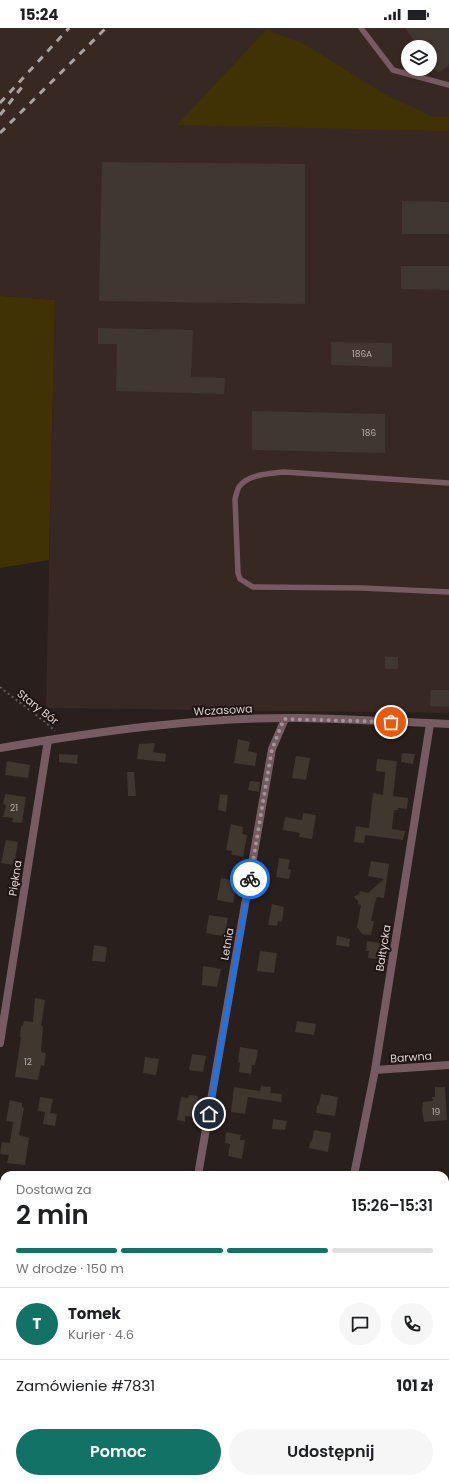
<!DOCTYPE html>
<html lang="pl">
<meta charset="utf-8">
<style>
:root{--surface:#fff;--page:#f6f6f6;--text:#202124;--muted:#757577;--line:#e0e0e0;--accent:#137266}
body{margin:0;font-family:Poppins,sans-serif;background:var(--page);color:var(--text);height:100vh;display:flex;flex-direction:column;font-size:15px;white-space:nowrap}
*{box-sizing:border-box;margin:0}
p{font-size:13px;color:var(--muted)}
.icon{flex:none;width:22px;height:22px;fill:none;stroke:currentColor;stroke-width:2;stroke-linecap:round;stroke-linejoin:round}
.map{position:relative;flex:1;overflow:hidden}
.details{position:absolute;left:0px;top:1143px;width:449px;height:312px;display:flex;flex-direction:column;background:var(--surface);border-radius:12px 12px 0 0;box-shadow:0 2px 6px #0003}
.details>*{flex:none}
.fabs{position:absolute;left:401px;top:12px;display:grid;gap:8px}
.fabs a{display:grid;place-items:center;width:36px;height:36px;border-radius:50%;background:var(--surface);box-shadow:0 2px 6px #0003;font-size:20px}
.pin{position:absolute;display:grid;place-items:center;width:34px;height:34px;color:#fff;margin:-17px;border:2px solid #fff;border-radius:50%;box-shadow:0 1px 4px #0007}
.courier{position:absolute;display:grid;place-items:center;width:40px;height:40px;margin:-20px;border:3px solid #1a73e8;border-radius:50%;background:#fff;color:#222;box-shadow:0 1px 5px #0007}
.summary em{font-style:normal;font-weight:600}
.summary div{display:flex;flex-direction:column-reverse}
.summary{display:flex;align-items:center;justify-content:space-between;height:68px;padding:0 16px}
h1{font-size:26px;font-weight:600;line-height:30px}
.bar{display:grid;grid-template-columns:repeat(4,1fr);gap:6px 4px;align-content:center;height:48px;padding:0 16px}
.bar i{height:5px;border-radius:3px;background:var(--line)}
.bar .current{background:var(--accent)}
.bar p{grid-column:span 4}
.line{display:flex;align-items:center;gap:10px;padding:0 16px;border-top:1px solid var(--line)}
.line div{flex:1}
.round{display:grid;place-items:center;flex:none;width:42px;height:42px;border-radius:21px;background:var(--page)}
.cta{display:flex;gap:8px;margin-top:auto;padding:8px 16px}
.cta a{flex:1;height:46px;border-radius:24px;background:var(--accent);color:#fff;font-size:16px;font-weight:600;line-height:46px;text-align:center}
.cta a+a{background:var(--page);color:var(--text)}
.status{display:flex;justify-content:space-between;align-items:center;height:28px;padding:0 20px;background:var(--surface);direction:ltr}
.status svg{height:11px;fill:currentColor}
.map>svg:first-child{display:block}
.built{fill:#382824;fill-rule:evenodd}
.green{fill:#413205}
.building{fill:#403730}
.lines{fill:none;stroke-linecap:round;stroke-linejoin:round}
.path{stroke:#635a57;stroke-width:2;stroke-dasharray:2 3;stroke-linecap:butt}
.lane{stroke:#765c62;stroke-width:5.5}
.street{stroke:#765c62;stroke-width:8}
.secondary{stroke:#a67d87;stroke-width:8}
.rail{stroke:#aca4a2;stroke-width:3;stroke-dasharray:7 7;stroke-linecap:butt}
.done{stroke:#9e9694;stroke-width:4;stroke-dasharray:0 7.2}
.route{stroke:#1a73e8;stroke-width:5}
.labels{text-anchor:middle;stroke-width:4;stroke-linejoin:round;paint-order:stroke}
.number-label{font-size:9px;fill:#b6aeab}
.street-label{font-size:11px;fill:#ddd6d4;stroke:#201513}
</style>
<div class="status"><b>15:24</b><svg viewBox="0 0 49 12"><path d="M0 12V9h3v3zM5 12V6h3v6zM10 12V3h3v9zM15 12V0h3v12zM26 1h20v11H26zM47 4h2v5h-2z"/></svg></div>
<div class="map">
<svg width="449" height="1455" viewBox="0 0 449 1455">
<rect width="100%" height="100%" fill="#291f1c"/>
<path class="built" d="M0 0H449V685L46 680 55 272 0 268ZM408 19H430V41H408Z"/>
<path class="green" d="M266 2 304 16 386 67 433 89H449V103L177 97Z
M0 268 55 272 49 532 0 540Z"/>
<path class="building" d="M405 0H449V37L438 45 430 34V19H405L414 12Z
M102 134 305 136V276L99 273Z
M402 173 449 174V206H402Z
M401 238H449V262L401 261Z
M98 300 193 302 191 349 225 350 224 366 116 363 117 316H98Z
M331 314 392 315V339L331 337Z
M252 383 385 386V425L252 422Z
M385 629H398V641H385Z
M431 662H449V679L430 678Z
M238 711 250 714 248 723 257 725 255 738 234 735Z
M155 715 153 724 166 726 165 734 137 731 139 716Z
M402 725 415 726 413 736 401 734Z
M59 726 78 727 77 736 59 734Z
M296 728 310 730 306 752 292 750Z
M377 731 397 733 393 768 408 770 407 781 398 780V782H394L392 801 405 803 403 812 365 807 364 815 354 814 356 798 369 800 373 765 383 767 385 744 376 743Z
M7 733 30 737 28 750 5 747Z
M127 744H134L136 768H128Z
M250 753 260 754 259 764 248 762Z
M5 766 26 769 22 795 12 794 13 790 3 789 6 777 3 776Z
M220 766 228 767 226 784 218 782Z
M303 785 316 787 312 811 299 809 300 805 283 802 285 789 302 792Z
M231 796 243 799 242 806 247 807 243 829 231 826 232 823 226 822Z
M6 812 18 814 14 837 1 835Z
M279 830 290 832 288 841 291 842 289 851 276 849Z
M371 833 389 836 384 870 377 869 375 874 371 893H374L371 907 362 906 357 899 361 877 358 876V873L354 869 359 866 360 863 368 865 384 851 368 848Z
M221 850 237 853 233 875 217 872Z
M272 876 284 879 282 894 278 893 277 898 268 897Z
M209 887 228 890 225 906 221 908 206 905Z
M337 908 350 911 349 919 336 917Z
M367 913 386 916 384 932 368 930 369 923H366Z
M94 917 107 919 105 934 92 933Z
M260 923 277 925 274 945 257 943Z
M203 938 221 941 217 959 202 957Z
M35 970 45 972 41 998H43L41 1024 46 1025 44 1038 41 1037 38 1052 15 1049 21 1009H20L21 998H23L24 993 33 994Z
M297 993 316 996 314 1007 295 1004Z
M240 1019 258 1022 255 1037H252L251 1046 239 1044 240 1035 238 1034Z
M192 1026 206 1028 203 1044 189 1042Z
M145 1029 159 1031 156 1047 143 1045Z
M261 1058 271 1059 270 1065 282 1066 281 1074 248 1069 245 1086 231 1084 234 1059 260 1063Z
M435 1059H445L447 1092 424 1094 422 1082 423 1074 433 1073 432 1069H435Z
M321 1066 338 1069 335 1088 316 1085 317 1078 319 1076Z
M189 1067 198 1068 196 1081 199 1082 198 1090 185 1088V1094L177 1092 181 1069 188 1070Z
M40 1069 53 1071 50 1085 57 1086 55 1098 43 1096 45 1084 38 1083Z
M10 1072 22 1075V1079L24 1080 19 1107 29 1110 25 1137 7 1135 9 1127 0 1126 2 1114 10 1115 13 1094 6 1093Z
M273 1091 287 1093 285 1102 272 1101Z
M314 1102 331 1105 328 1124 309 1120 310 1114 312 1113Z
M226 1104 241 1107 240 1112H245L242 1131 228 1128 230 1116 225 1115Z"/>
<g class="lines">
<path class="path" d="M0 659C18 674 38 687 55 703"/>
<path class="lane" d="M361 0 393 42 449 57
M449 455 284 444C269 446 248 446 239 459 237 462 236 468 235 471L238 545 240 551 253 559 362 560 449 564"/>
<path class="street" d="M0 720C100 703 200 689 301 690 350 691 400 694 449 696
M0 1015 48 712
M375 1042 449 1037
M198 1147 272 721 285 691
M354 1147 375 1042 430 696
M445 1240H449"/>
<path class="secondary" d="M0 1321 4 1322
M445 1388 449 1389"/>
<path class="rail" d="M0 75 69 0
M0 87 22 59
M0 105 106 0"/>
</g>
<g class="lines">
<path class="done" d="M250 851 272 721 284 691 391 694"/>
<path class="route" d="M209 1086 250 851"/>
</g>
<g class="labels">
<g class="number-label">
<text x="362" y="329">186A</text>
<text x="369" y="408">186</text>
<text x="14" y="783">21</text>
<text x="28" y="1037">12</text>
<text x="436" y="1087">19</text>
</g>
<g class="street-label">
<text transform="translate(38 679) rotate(38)" y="4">Stary Bór</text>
<text transform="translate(223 682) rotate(-3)" y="4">Wczasowa</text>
<text transform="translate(15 850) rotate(-81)" y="4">Piękna</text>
<text transform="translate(227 916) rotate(-80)" y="4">Letnia</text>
<text transform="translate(383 920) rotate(-81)" y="4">Bałtycka</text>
<text transform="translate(411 1029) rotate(-4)" y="4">Barwna</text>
</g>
</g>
</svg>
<div class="fabs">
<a><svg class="icon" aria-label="layers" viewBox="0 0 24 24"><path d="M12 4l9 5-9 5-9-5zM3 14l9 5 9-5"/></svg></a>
</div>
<div class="pin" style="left:391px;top:694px;background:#ea580c"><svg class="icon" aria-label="bag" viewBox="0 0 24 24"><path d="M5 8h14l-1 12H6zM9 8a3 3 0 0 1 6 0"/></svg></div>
<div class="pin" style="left:209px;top:1086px;background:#1f2937"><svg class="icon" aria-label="home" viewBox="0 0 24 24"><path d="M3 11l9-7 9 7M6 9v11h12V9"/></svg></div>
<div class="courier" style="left:250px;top:851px"><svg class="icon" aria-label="bike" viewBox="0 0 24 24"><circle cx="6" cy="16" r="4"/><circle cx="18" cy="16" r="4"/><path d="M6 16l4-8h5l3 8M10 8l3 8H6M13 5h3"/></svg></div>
<section class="details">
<div class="summary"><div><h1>2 min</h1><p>Dostawa za</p></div><em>15:26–15:31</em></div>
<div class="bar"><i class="current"></i><i class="current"></i><i class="current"></i><i></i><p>W drodze · 150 m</p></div>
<div class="line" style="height:72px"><b class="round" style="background:var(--accent);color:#fff">T</b><div><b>Tomek</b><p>Kurier · 4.6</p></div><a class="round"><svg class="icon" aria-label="chat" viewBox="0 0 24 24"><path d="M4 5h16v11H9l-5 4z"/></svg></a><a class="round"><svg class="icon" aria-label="phone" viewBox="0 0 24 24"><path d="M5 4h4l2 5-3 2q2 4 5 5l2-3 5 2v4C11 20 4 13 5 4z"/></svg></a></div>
<div class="line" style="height:52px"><div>Zamówienie #7831</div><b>101 zł</b></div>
<div class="cta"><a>Pomoc</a><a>Udostępnij</a></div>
</section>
</div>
